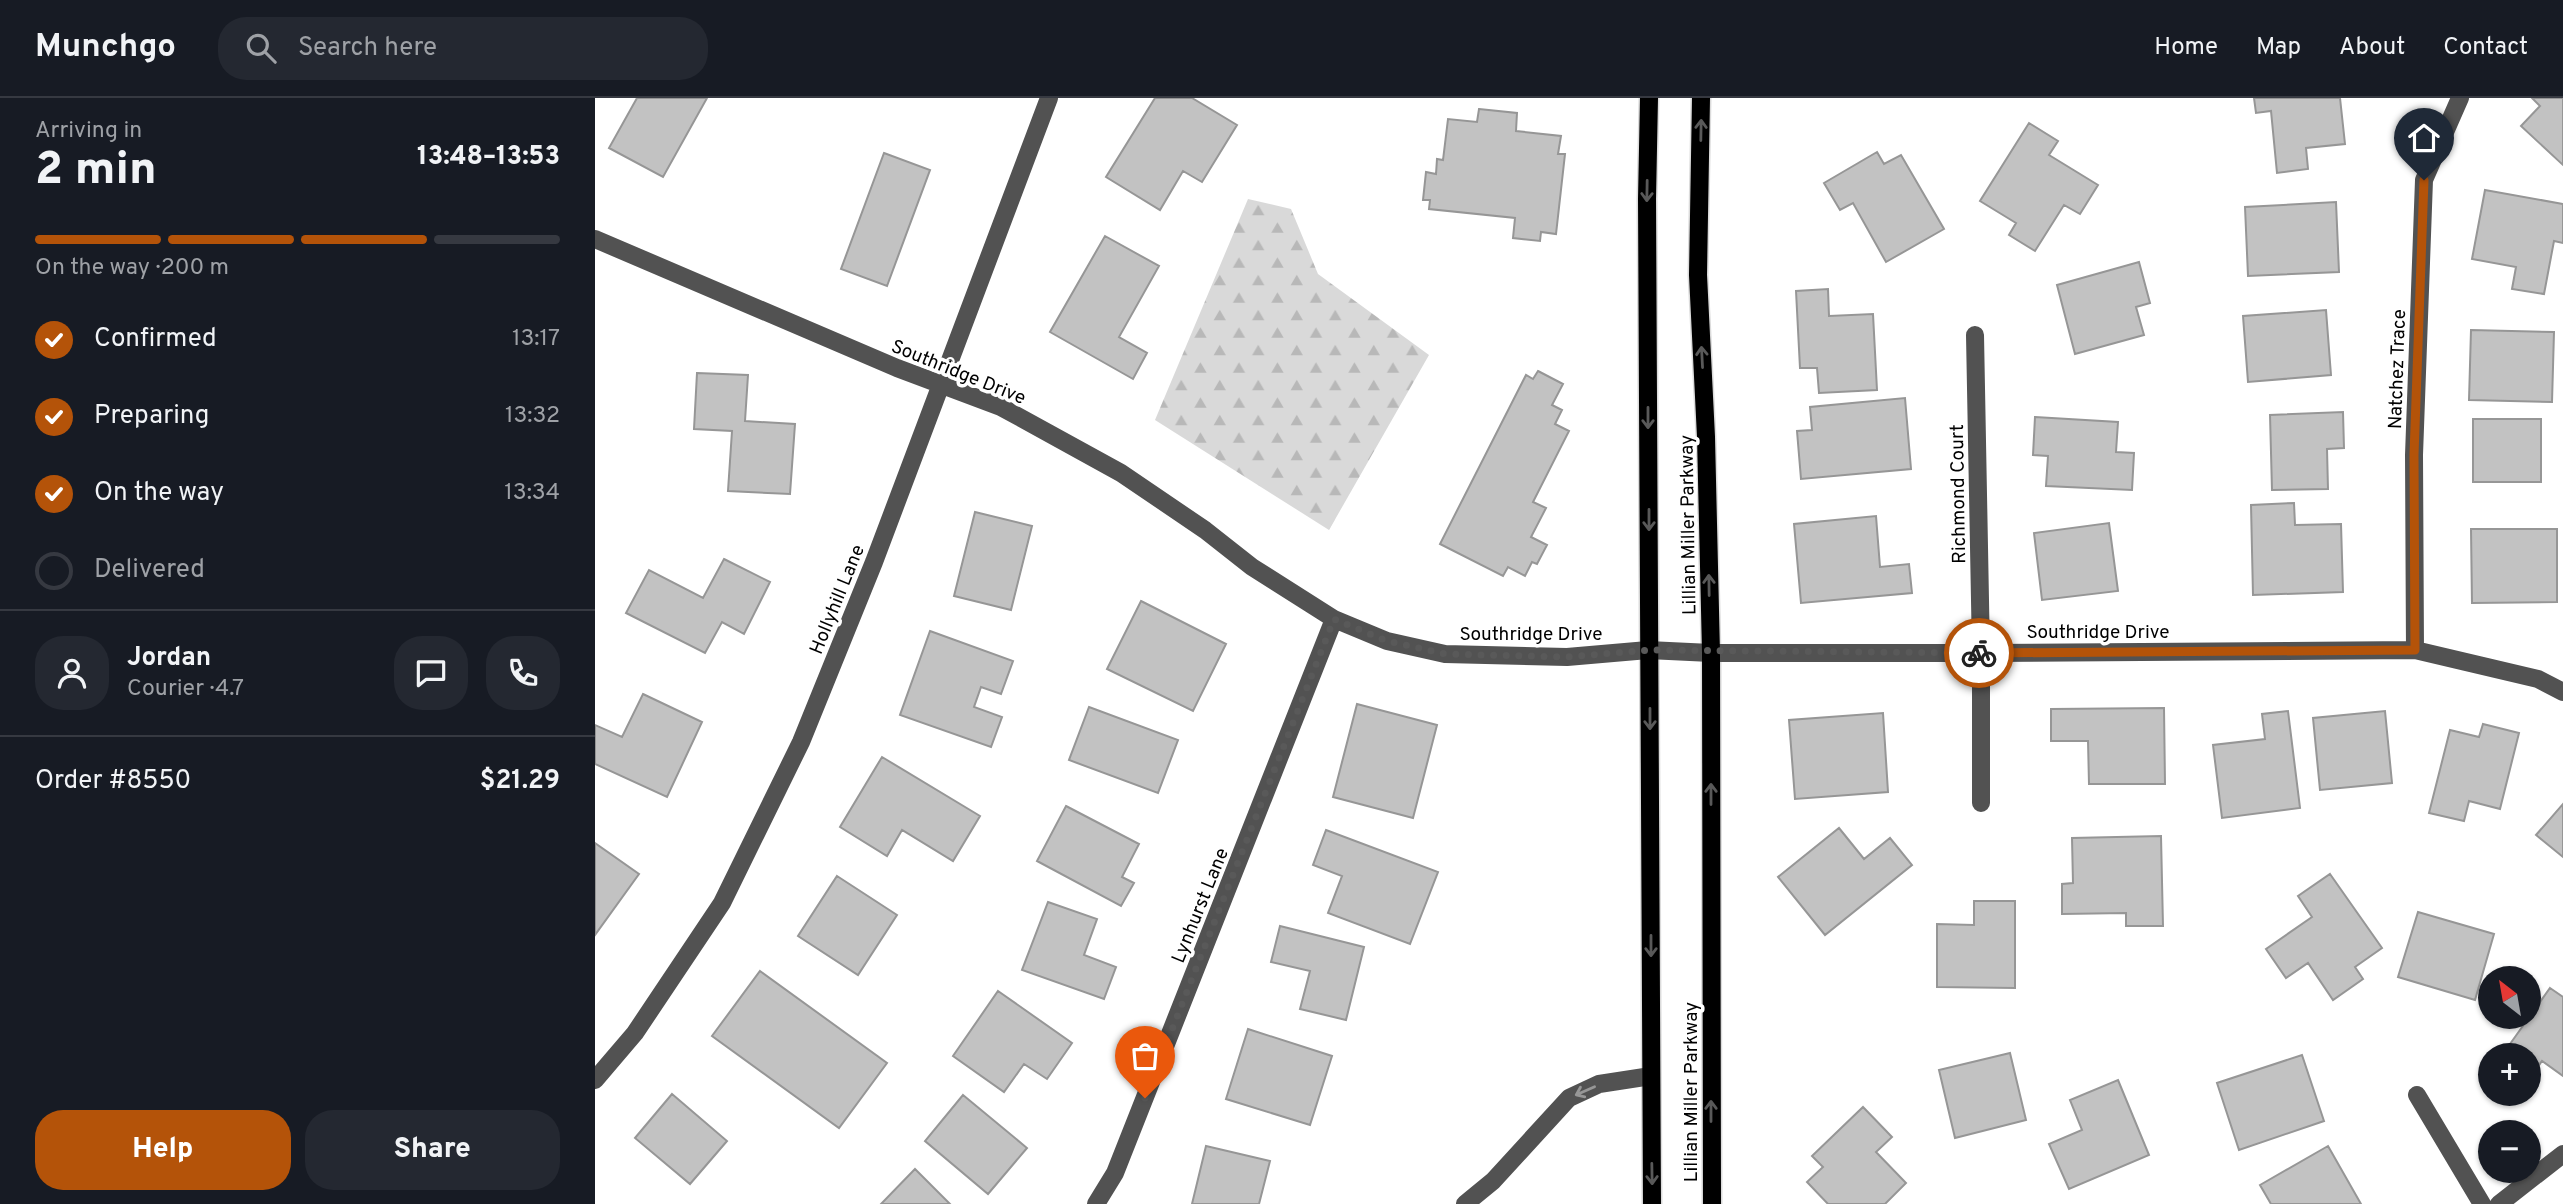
<!DOCTYPE html>
<meta charset="utf-8">
<style>
:root{--surface:#171b24;--page:#242831;--text:#f1f3f6;--muted:#9ea1a6;--line:#363941;--accent:#b45309}
body{margin:0;font-family:Overpass,sans-serif;background:var(--page);color:var(--text);height:100vh;display:flex;flex-direction:column;font-size:26px;white-space:nowrap}
*{box-sizing:border-box;margin:0}
p{font-size:23px;color:var(--muted)}
.icon{flex:none;width:38px;height:38px;fill:none;stroke:currentColor;stroke-width:2;stroke-linecap:round;stroke-linejoin:round}
.map{position:relative;flex:1;overflow:hidden}
.details{display:flex;flex-direction:column;background:var(--surface);width:595px}
.details>*{flex:none}
.needle{width:46px;rotate:329deg}
.controls{position:absolute;left:1883px;top:868px;display:grid;gap:14px}
.controls a{display:grid;place-items:center;width:63px;height:63px;border-radius:50%;background:var(--surface);box-shadow:0 2px 5px #0004;font-size:35px}
.pin{position:absolute;display:grid;place-items:center;width:60px;height:60px;color:#fff;margin:-72px -30px;border-radius:50% 50% 50% 0;rotate:-45deg;box-shadow:0 0 7px #0007}
.pin .icon{rotate:45deg}
.courier{position:absolute;display:grid;place-items:center;width:70px;height:70px;margin:-35px;border:5px solid #b45309;border-radius:50%;background:#fff;color:#222;box-shadow:0 2px 9px #0007}
.headline em{font-style:normal;font-weight:800}
.headline div{display:flex;flex-direction:column-reverse}
.headline{display:flex;align-items:center;justify-content:space-between;height:119px;padding:0 35px}
h1{font-size:46px;font-weight:800;line-height:52px}
.bar{display:grid;grid-template-columns:repeat(4,1fr);gap:10px 7px;align-content:center;height:84px;padding:0 35px}
.bar i{height:9px;border-radius:5px;background:var(--line)}
.bar .current{background:var(--accent)}
.bar p{grid-column:span 4}
.line{display:flex;align-items:center;gap:18px;padding:0 35px;border-top:2px solid var(--line)}
.line div{flex:1}
.round{display:grid;place-items:center;flex:none;width:74px;height:74px;border-radius:28px;background:var(--page)}
ol{padding:0 35px;list-style:none}
li{display:flex;align-items:center;gap:21px;height:77px}
li p{margin-inline-start:auto}
li .icon{padding:7px;border-radius:50%;background:var(--accent);color:#fff;stroke-width:4}
li:last-child{color:var(--muted)}
li i{width:38px;height:38px;border:4px solid var(--line);border-radius:50%}
.button{display:flex;gap:14px;margin-top:auto;padding:14px 35px}
.button a{flex:1;height:80px;border-radius:28px;background:var(--accent);color:#fff;font-size:28px;font-weight:800;line-height:80px;text-align:center}
.button a+a{background:var(--page);color:var(--text)}
header{display:flex;align-items:center;gap:42px;box-sizing:border-box;height:98px;padding:0 35px;background:var(--surface);border-bottom:2px solid var(--line)}
header strong{font-size:33px}
nav{display:flex;gap:38px;margin-inline-start:auto;font-size:24px}
.search{width:490px;height:63px;background:var(--page);display:flex;align-items:center;gap:18px;box-sizing:border-box;padding:0 24px;border-radius:28px;color:var(--muted);font-size:26px}
main{display:flex;flex:1;min-height:0}
.map>svg:first-child{display:block}
.forest{fill:url(#forest-firs)}
.building{fill:#c2c2c2;stroke:#969696;stroke-width:2}
.lines{fill:none;stroke-linecap:round;stroke-linejoin:round}
.major-casing{stroke:#dbdbdb;stroke-width:21}
.minor{stroke:#525252;stroke-width:18}
.major{stroke:#000;stroke-width:18}
.oneway{stroke:#595959}
.oneway2{stroke:#979797}
.done{stroke:#595959;stroke-width:7;stroke-dasharray:0 12.6}
.route{stroke:#b45309;stroke-width:9}
.labels{text-anchor:middle;stroke-width:7;stroke-linejoin:round;paint-order:stroke}
.street-label{font-size:19px;fill:#000;stroke:#fff}
</style>
<header>
<strong>Munchgo</strong>
<div class="search"><svg class="icon" aria-label="search" viewBox="0 0 24 24"><circle cx="10" cy="10" r="6"/><path d="M15 15l6 6"/></svg>Search here</div>
<nav><a>Home</a><a>Map</a><a>About</a><a>Contact</a></nav>
</header>
<main>
<section class="details">
<div class="headline"><div><h1>2 min</h1><p>Arriving in</p></div><em>13:48–13:53</em></div>
<div class="bar"><i class="current"></i><i class="current"></i><i class="current"></i><i></i><p>On the way · 200 m</p></div>
<ol>
<li><svg class="icon" aria-label="check" viewBox="0 0 24 24"><path d="M5 12l5 5 9-10"/></svg>Confirmed<p>13:17</p></li>
<li><svg class="icon" aria-label="check" viewBox="0 0 24 24"><path d="M5 12l5 5 9-10"/></svg>Preparing<p>13:32</p></li>
<li><svg class="icon" aria-label="check" viewBox="0 0 24 24"><path d="M5 12l5 5 9-10"/></svg>On the way<p>13:34</p></li>
<li><i></i>Delivered</li>
</ol>
<div class="line" style="height:126px"><a class="round"><svg class="icon" aria-label="person" viewBox="0 0 24 24"><circle cx="12" cy="8" r="4"/><path d="M4 21q1-7 8-7t8 7"/></svg></a><div><b>Jordan</b><p>Courier · 4.7</p></div><a class="round"><svg class="icon" aria-label="chat" viewBox="0 0 24 24"><path d="M4 5h16v11H9l-5 4z"/></svg></a><a class="round"><svg class="icon" aria-label="phone" viewBox="0 0 24 24"><path d="M5 4h4l2 5-3 2q2 4 5 5l2-3 5 2v4C11 20 4 13 5 4z"/></svg></a></div>
<div class="line" style="height:91px"><div>Order #8550</div><b>$21.29</b></div>
<div class="button"><a>Help</a><a>Share</a></div>
</section>
<div class="map">
<svg width="1968" height="1106" viewBox="0 0 1968 1106">
<defs>
<pattern id="forest-firs" width="22" height="20" patternUnits="userSpaceOnUse" patternTransform="scale(1.75)"><rect width="22" height="20" fill="#d9d9d9"/><path d="M5 1l3.5 6h-7zM16 11l3.5 6h-7z" fill="#b8b8b8"/></pattern>
</defs>
<rect width="100%" height="100%" fill="#fff"/>
<path class="forest" d="M653 101 696 111 723 176 834 257 734 432 560 322Z"/>
<path class="building" d="M42 0H112L68 79 14 50Z
M560 0H597L642 27 607 84 588 73 565 112 511 79Z
M1659 0H1745L1750 46 1711 50 1713 71 1682 75 1676 13 1661 15Z
M1937 0H1968V67L1926 28 1945 8Z
M884 11 922 15 921 33 966 38 963 56H970L961 136 946 134 945 143 918 140 920 120 834 111 835 102H828L831 74 841 76 842 61 848 62 853 21 882 24Z
M1434 25 1463 43 1454 57 1503 87 1485 116 1469 107 1440 153 1414 137 1421 125 1385 103Z
M1282 54 1289 66 1306 57 1349 131 1291 164 1258 105 1245 112 1229 85Z
M289 55 335 72 292 188 246 171Z
M1890 92 1968 106V145L1959 143 1949 196 1917 191 1921 169 1877 161Z
M1741 104 1744 174 1653 178 1650 109Z
M510 138 564 168 524 239 552 255 538 281 455 234Z
M1544 164 1555 205 1541 209 1549 237 1480 256 1462 187Z
M1233 191 1234 218 1278 216 1282 292 1224 295 1222 270H1205L1201 193Z
M1731 212 1736 277 1653 284 1648 218Z
M1876 232 1959 234 1957 304 1874 302Z
M943 273 968 286 957 307 967 312 960 326 974 333 938 404 951 410 936 439 952 447 942 466 937 464 930 478 913 469 908 478 845 446 931 277 938 281Z
M102 275 153 277 150 323 200 326 195 396 133 393 137 333 99 331Z
M1310 300 1316 371 1206 381 1202 333 1217 332 1215 309Z
M1748 314 1749 350 1732 351 1733 391 1677 392 1675 317Z
M1440 319 1523 324 1521 354 1539 355 1537 392 1451 388 1453 358 1438 357Z
M1878 321H1946V384H1878Z
M1699 405 1700 427 1746 426 1748 494 1658 497 1656 407Z
M380 414 437 428 416 512 359 498Z
M1281 418 1285 469 1314 466 1317 495 1206 505 1199 426Z
M1514 425 1523 493 1447 502 1439 435Z
M1876 431H1962V504L1877 505Z
M129 461 175 484 149 536 127 524 110 555 31 515 54 472 108 500Z
M546 503 631 546 598 613 512 571Z
M335 533 418 563 406 596 386 589 379 609 407 619 396 649 305 617Z
M48 596 107 624 72 699 0 666V627L27 639Z
M762 606 842 627 818 720 738 699Z
M494 609 583 642 563 695 474 662Z
M1569 610 1570 686H1494L1493 643H1456V611Z
M1693 613 1705 710 1627 720 1618 647 1670 641 1667 616Z
M1790 613 1797 685 1725 692 1718 620Z
M1288 615 1293 694 1200 701 1194 622Z
M1888 626 1924 635 1905 711 1874 703 1869 723 1834 715 1855 632 1884 639Z
M287 659 385 718 358 763 307 732 292 758 245 729Z
M1968 706V759L1941 737Z
M471 708 544 746 527 779 539 785 526 808 442 763Z
M1244 730 1269 761 1295 740 1317 767 1230 837 1183 779Z
M731 732 843 774 815 846 733 815 747 778 718 767Z
M1566 738 1568 828H1531V815L1467 816V786L1478 785 1477 740Z
M0 745 44 776 0 837Z
M1735 776 1787 850 1760 869 1768 881 1738 902 1713 865 1691 880 1671 851 1717 819 1703 798Z
M242 778 302 817 263 877 203 838Z
M1379 803H1420V890L1342 889V826L1379 827Z
M453 804 502 821 489 857 521 869 509 901 427 872Z
M1823 814 1899 836 1880 902 1803 879Z
M685 828 769 849 751 922 705 911 715 873 676 864Z
M165 873 292 965 244 1030 117 938Z
M1955 890 1968 899V978L1947 963 1939 974 1934 970V957H1915L1910 953Z
M403 893 477 945 452 981 429 966 409 994 358 958Z
M653 931 737 958 715 1027 631 1001Z
M1415 955 1431 1022 1360 1040 1344 972Z
M1707 957 1729 1023 1644 1052 1622 985Z
M1523 982 1554 1057 1474 1091 1454 1046 1487 1032 1475 1002Z
M77 996 132 1043 95 1086 40 1040Z
M368 997 432 1050 393 1096 330 1043Z
M1268 1009 1297 1039 1281 1054 1311 1085 1290 1106H1233L1212 1084 1228 1069 1217 1058Z
M611 1048 675 1063 664 1106H597Z
M1733 1048 1766 1106H1676L1665 1087Z
M320 1071 355 1106H286Z"/>
<g class="lines">
<defs>
<path id="major" d="M1054 0 1052 101 1057 1106
M1106 0 1103 177 1111 339 1116 555 1117 1106"/>
</defs>
<use href="#major" class="major-casing"/>
<path class="minor" d="M0 141 302 270 406 309 526 375 610 432 657 469 739 521 792 543 850 556 972 559 1053 552 1116 555H1386L1820 552 1943 581 1968 594
M1380 237 1386 555V705
M1820 552 1819 357 1829 82 1865 0
M0 982 40 935 127 805 206 644 279 464 454 0
M1822 997 1887 1106
M501 1106 520 1075 739 521
M870 1106 898 1083 974 1000 1004 986 1056 978
M1904 1106 1968 1056"/>
<use href="#major" class="major"/>
</g>
<defs><path id="oneway-shaft" d="M-6 0H5M1.5-3L5.5 0L1.5 3" fill="none" stroke-width="1.6" stroke-linecap="round" stroke-linejoin="round" transform="scale(1.75)"/></defs>
<g class="oneway">
<use href="#oneway-shaft" transform="translate(1106 32) rotate(-89)"/>
<use href="#oneway-shaft" transform="translate(1052 93) rotate(91)"/>
<use href="#oneway-shaft" transform="translate(1107 259) rotate(-93)"/>
<use href="#oneway-shaft" transform="translate(1053 320) rotate(90)"/>
<use href="#oneway-shaft" transform="translate(1054 422) rotate(90)"/>
<use href="#oneway-shaft" transform="translate(1114 487) rotate(-91)"/>
<use href="#oneway-shaft" transform="translate(1055 621) rotate(90)"/>
<use href="#oneway-shaft" transform="translate(1116 696) rotate(-90)"/>
<use href="#oneway-shaft" transform="translate(1056 848) rotate(90)"/>
<use href="#oneway-shaft" transform="translate(1116 1013) rotate(-90)"/>
<use href="#oneway-shaft" transform="translate(1057 1076) rotate(89)"/>
</g>
<use class="oneway2" href="#oneway-shaft" transform="translate(990 993) rotate(156)"/>
<g class="lines">
<path class="done" d="M550 1000 739 521 792 543 850 556 972 559 1054 552 1384 555"/>
<path class="route" d="M1384 555 1820 552 1819 357 1829 82"/>
</g>
<g class="labels">
<g class="street-label">
<text transform="translate(1801 271) rotate(-88)" y="7">Natchez Trace</text>
<text transform="translate(364 273) rotate(22)" y="7">Southridge Drive</text>
<text transform="translate(1362 396) rotate(-91)" y="7">Richmond Court</text>
<text transform="translate(1092 427) rotate(-91)" y="7">Lillian Miller Parkway</text>
<text transform="translate(241 501) rotate(-68)" y="7">Hollyhill Lane</text>
<text x="1503" y="540">Southridge Drive</text>
<text x="936" y="542">Southridge Drive</text>
<text transform="translate(604 807) rotate(-68)" y="7">Lynhurst Lane</text>
<text transform="translate(1095 994) rotate(-90)" y="7">Lillian Miller Parkway</text>
</g>
</g>
</svg>
<div class="controls">
<a><svg class="needle" viewBox="-14 -14 28 28"><path d="M0-13l5 13h-10z" fill="#e53935"/><path d="M0 13l5-13h-10z" fill="#9ea1a6"/></svg></a>
<a>+</a>
<a>−</a>
</div>
<div class="pin" style="left:550px;top:1000px;background:#ea580c"><svg class="icon" aria-label="bag" viewBox="0 0 24 24"><path d="M5 8h14l-1 12H6zM9 8a3 3 0 0 1 6 0"/></svg></div>
<div class="pin" style="left:1829px;top:82px;background:#1f2937"><svg class="icon" aria-label="home" viewBox="0 0 24 24"><path d="M3 11l9-7 9 7M6 9v11h12V9"/></svg></div>
<div class="courier" style="left:1384px;top:555px"><svg class="icon" aria-label="bike" viewBox="0 0 24 24"><circle cx="6" cy="16" r="4"/><circle cx="18" cy="16" r="4"/><path d="M6 16l4-8h5l3 8M10 8l3 8H6M13 5h3"/></svg></div>
</div>
</main>
